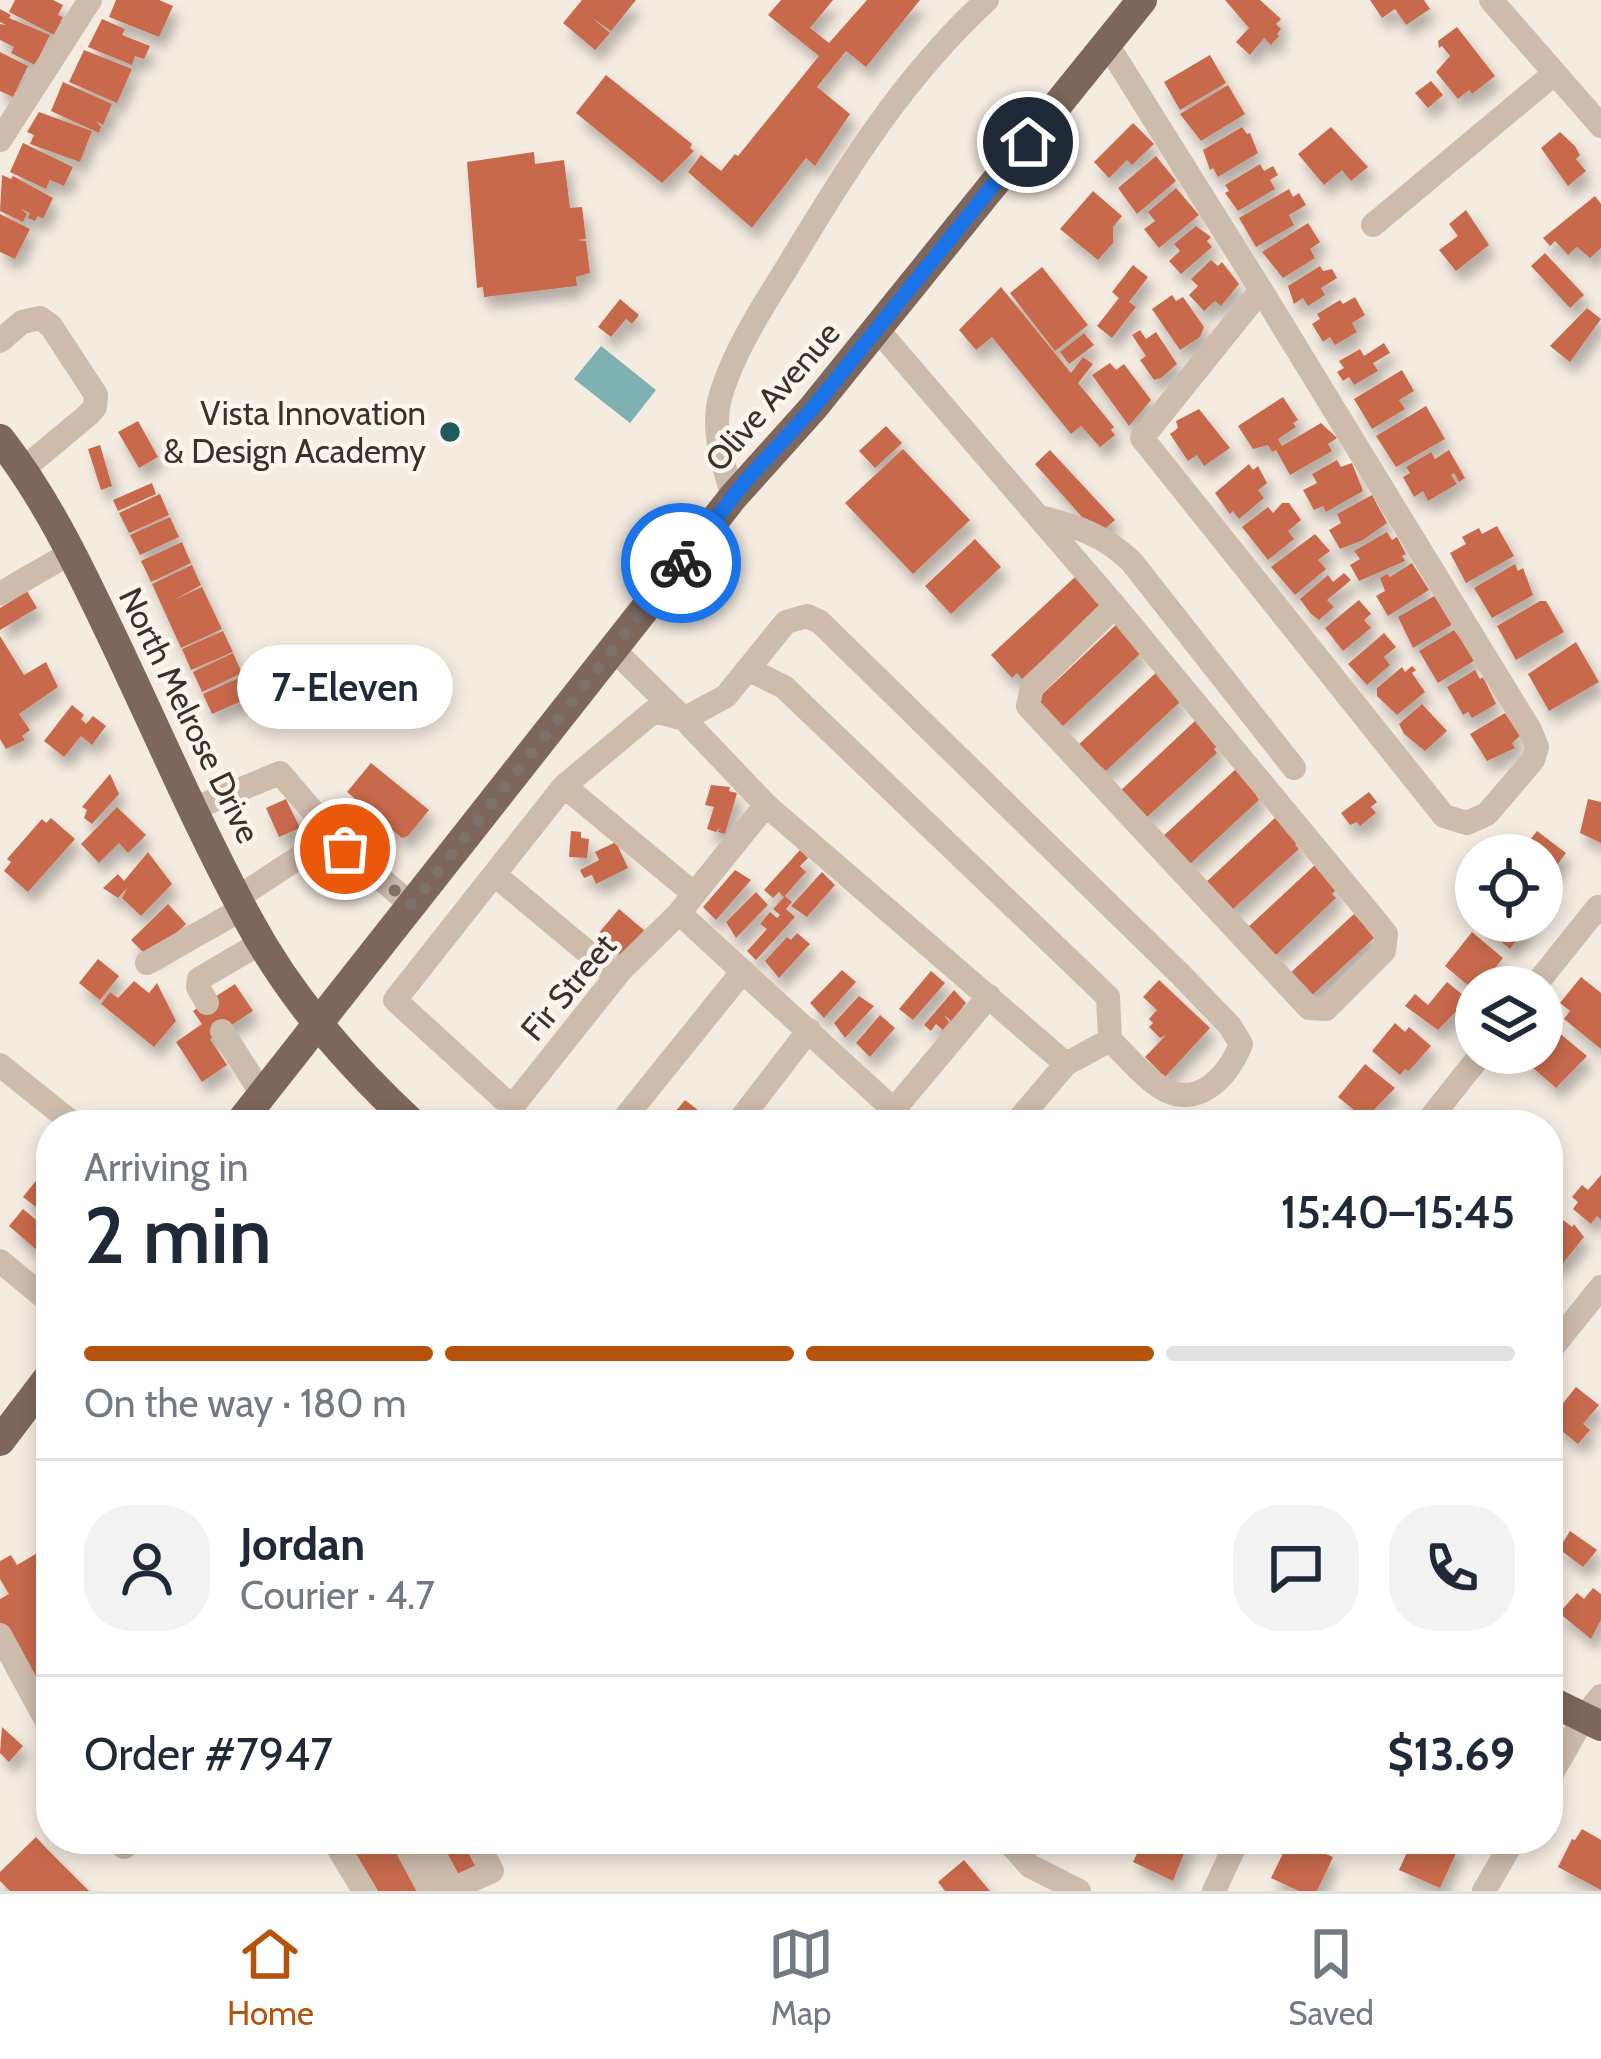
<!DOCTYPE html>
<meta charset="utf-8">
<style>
:root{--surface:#fff;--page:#f2f2f3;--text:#1f2937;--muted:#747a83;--line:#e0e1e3;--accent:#b45309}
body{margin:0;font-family:Cabin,sans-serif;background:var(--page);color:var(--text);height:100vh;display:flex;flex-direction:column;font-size:45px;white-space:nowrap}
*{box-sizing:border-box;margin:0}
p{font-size:39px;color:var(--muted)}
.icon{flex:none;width:66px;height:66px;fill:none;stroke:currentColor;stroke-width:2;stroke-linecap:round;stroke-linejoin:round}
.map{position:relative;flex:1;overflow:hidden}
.sheet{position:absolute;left:36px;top:1110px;width:1527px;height:744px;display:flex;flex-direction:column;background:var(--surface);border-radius:48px;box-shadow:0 6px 18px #0003}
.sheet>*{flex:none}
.buttons{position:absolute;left:1455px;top:834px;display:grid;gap:24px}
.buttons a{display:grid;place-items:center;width:108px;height:108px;border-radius:50%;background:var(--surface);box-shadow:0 6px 18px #0003;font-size:60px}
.pin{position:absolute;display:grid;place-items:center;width:102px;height:102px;color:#fff;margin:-51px;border:6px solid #fff;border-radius:50%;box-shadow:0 3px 12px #0007}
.courier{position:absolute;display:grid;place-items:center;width:120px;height:120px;margin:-60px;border:9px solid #1a73e8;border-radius:50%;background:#fff;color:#222;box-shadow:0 3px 15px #0007}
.bubble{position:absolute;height:84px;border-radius:42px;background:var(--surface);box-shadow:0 6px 18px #0003;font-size:39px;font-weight:600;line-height:84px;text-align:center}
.headline em{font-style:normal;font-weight:600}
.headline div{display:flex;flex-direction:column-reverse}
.headline{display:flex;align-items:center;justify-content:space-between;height:204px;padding:0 48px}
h1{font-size:78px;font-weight:600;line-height:90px}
.bar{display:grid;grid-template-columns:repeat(4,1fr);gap:18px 12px;align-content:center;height:144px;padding:0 48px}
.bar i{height:15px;border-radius:9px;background:var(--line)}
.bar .selected{background:var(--accent)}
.bar p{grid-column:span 4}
.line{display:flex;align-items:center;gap:30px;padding:0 48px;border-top:3px solid var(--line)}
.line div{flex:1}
.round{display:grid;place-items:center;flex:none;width:126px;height:126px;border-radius:48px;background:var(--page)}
.dock{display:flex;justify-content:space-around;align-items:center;height:168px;border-top:3px solid var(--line);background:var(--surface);font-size:33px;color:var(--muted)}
.dock a{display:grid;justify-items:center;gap:6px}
.dock .selected{color:var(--accent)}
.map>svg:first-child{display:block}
.water{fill:#7fb0b2}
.building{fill:#c8694b;filter:url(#shadow)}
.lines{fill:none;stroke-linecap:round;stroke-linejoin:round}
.minor{stroke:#cdbbac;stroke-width:24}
.major{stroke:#7d675c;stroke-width:30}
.done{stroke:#7c716b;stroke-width:12;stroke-dasharray:0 21.6}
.route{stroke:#1a73e8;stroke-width:15}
.poi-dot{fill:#1f5a5e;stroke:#fbf5ee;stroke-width:4.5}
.labels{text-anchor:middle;stroke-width:9;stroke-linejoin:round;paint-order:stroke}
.street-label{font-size:33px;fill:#3b302b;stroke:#fbf5ee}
.poi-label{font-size:33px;fill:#3b302b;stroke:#fbf5ee;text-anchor:end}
</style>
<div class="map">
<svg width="1601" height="1891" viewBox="0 0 1601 1891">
<defs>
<filter id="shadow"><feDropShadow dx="6" dy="11" stdDeviation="6" flood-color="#0004"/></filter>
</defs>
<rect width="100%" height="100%" fill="#f4ebe1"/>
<path class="water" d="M601 346 656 390 630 423 574 379Z"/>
<path class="building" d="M15 0H53L63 5 58 15 63 17 54 35 9 12Z
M116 0H159L173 6 159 37 109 17Z
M582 0H636L611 31 592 18 610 33 595 50 563 23Z
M781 0H833L810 28 829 43 867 0H920L866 67 846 51 817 87 850 114 815 166 806 158 752 228 688 172 701 155 721 171 735 154 738 156 819 56 768 15Z
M1225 0H1260L1281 19 1276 24 1281 29 1277 34 1279 36 1271 45 1264 38 1250 55 1236 42 1249 28Z
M1370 0H1424L1430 9 1406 25 1395 9 1382 18Z
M0 9 11 15 9 18 50 35 35 65 11 53 14 47 0 40V24L6 25 0 22Z
M102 19 125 29 122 35 150 46 144 59 135 56 132 65 88 47Z
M1457 27 1495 76 1472 94 1469 90 1458 99 1436 72 1450 56 1442 46 1439 48 1438 41Z
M84 50 132 69 117 103 69 82Z
M0 52 28 66 13 97 0 91Z
M1210 55 1226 83 1180 110 1164 82Z
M606 75 692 144 690 148 694 151 662 183 576 113Z
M1431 81 1443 95 1428 108 1415 93Z
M63 82 112 104 103 125 96 121 101 127 99 133 51 111Z
M1228 85 1245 114 1201 141 1180 114Z
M39 112 92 131 80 162 30 144 34 135 27 132Z
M1133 123 1154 144 1132 165 1127 160 1109 178 1094 162Z
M1242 127 1247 134 1250 133 1258 153 1218 177 1213 168 1210 170 1203 150Z
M1331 127 1368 167 1351 181 1342 170 1324 185 1298 154Z
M1560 132 1575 146 1580 155 1576 159 1586 171 1568 186 1541 148Z
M23 143 73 167 64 186 50 180 46 189 10 172Z
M534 152 535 164 564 160 570 208 582 207 586 239 576 240 586 241 590 273 576 277 577 286 484 297 483 287 477 288 467 162Z
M1156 156 1176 181 1137 214 1118 188Z
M1260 164 1264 171 1273 166 1278 175 1270 180 1275 189 1238 211 1225 193 1229 191 1225 185Z
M2 175 11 179 13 176 53 198 43 219 38 216 35 221 28 218 30 213 21 209 27 214 23 222 0 211Z
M1176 188 1199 215 1159 248 1144 229 1155 221 1148 212Z
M1289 189 1293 197 1299 193 1306 205 1289 215 1294 225 1256 247 1239 218Z
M1093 191 1122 216 1113 227V243L1098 260 1060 229Z
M1595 196 1601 204V248L1590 258 1577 247 1568 255 1555 241 1550 246 1543 238Z
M1466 210 1489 245 1456 271 1439 250 1458 236 1449 224Z
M0 214 30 229 15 259 0 252Z
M1308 223 1320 242 1310 249 1315 258 1283 278 1262 252Z
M1196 226 1211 237 1207 241 1212 247 1181 274 1169 261 1180 251 1174 244Z
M1545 253 1584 295 1570 308 1531 266Z
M1211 260 1218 266 1222 262 1239 284 1221 306 1215 301 1204 311 1189 295 1198 286 1191 279Z
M1133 265 1148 277 1129 302 1136 307 1112 338 1097 326 1119 298 1112 292Z
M1320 266 1323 271 1332 269 1337 278 1321 288 1325 295 1308 306 1303 298 1294 304 1288 286Z
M1042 267 1088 325 1055 351 1010 293Z
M1001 287 1071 373 1083 357 1093 364 1078 383 1114 427 1111 430 1115 435 1100 447 1081 426 1071 434 992 337 976 350 959 330Z
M1172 295 1176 301 1183 297 1204 327 1200 337 1180 350 1152 309Z
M1355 297 1365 315 1352 323 1357 332 1335 345 1330 337 1323 342 1312 324 1320 319 1317 314 1340 300 1343 304Z
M620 299 639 315 632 324 626 319 611 337 598 327Z
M1587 308 1601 319 1570 362 1550 346Z
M1140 330 1146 339 1156 332 1177 364 1161 378 1154 380 1140 360 1146 356 1132 335Z
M1084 333 1094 345 1069 364 1060 352Z
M1384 343 1390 353 1373 363 1378 371 1354 385 1349 377 1343 381 1337 372 1344 368 1339 361 1360 349 1364 356Z
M1110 363 1116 370 1124 364 1151 400 1129 426 1092 375Z
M1402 370 1414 391 1399 400 1405 409 1372 429 1354 399Z
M1283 397 1298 420 1293 423 1296 427 1278 439 1282 446 1321 423 1337 438 1328 444 1332 451 1290 475 1276 450 1272 452 1268 445 1253 449 1238 426Z
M1426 406 1445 439 1396 467 1376 436Z
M1199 409 1230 448 1204 466 1197 455 1188 461 1170 434 1178 428 1176 421Z
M138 421 158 457 139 468 118 432Z
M886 426 902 443 875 468 859 451Z
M100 445 112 486 101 490 88 449Z
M903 449 970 520 913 574 845 503Z
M1050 450 1115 520 1098 535 1035 464Z
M1449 450 1465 478 1459 482 1454 473 1451 475 1457 484 1428 501 1423 491 1414 497 1403 477 1410 473 1406 467 1431 452 1435 459Z
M1337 460 1341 467 1352 463 1363 491 1326 512 1323 506 1314 510 1303 490 1317 483 1312 474Z
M1249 464 1253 470 1258 466 1267 483 1258 490 1264 498 1239 519 1233 511 1230 514 1215 493Z
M152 483 156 494 118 511 113 500Z
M160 494 169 515 129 533 119 513Z
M1372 495 1387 523 1363 540 1340 549 1329 530 1341 523 1337 514Z
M1282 503H1289L1301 520 1288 531 1294 539 1268 560 1242 527 1268 507 1273 513Z
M170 517 179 537 140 555 130 535Z
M1497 526 1514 556 1466 583 1450 553 1466 544 1462 537 1479 528 1482 534Z
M1387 532 1392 540 1397 537 1406 554 1402 556 1405 561 1359 581 1350 565 1360 559 1354 551Z
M1315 534 1330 551 1318 560 1326 569 1295 595 1271 567Z
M975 539 1001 567 951 614 925 586Z
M182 542 191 563 151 582 141 561Z
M1412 563 1429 590 1388 616 1376 596 1385 591 1380 578 1387 574 1390 577Z
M1515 564 1518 571 1523 568 1533 595 1492 618 1474 588Z
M192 565 201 585 174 600 202 587 222 629 181 648 152 584Z
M1344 573 1351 580 1327 600 1334 607 1319 620 1311 614 1300 599 1328 575 1333 582Z
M1075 577 1101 606 1022 679 1017 673 1012 678 991 655Z
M27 591 37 608 0 630V608Z
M1436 595 1453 624 1413 648 1398 617Z
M1359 600 1371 614 1364 620 1371 628 1343 651 1325 628Z
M1540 601H1546L1564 632 1516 660 1497 626Z
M1120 621 1141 653 1063 726 1034 702Z
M1454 630 1477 659 1438 683 1419 651Z
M223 631 233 652 191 670 182 649Z
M1384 633 1396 647 1384 657 1390 665 1367 685 1348 664Z
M0 636 24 675 46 662 58 687 19 714 30 730 22 736 25 740 6 749 0 739Z
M1576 642 1599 682 1549 711 1528 674Z
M233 653 242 673 202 692 193 672Z
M1412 666 1416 670 1412 673 1425 692 1397 715 1377 696V688L1402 667 1405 672Z
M1160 669 1181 701 1106 771 1102 767 1098 771 1076 747Z
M1475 670 1480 679 1483 677 1496 704 1472 718 1468 712 1463 715 1447 687Z
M243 676 253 696 212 714 203 694Z
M1422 704 1447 731 1425 751 1404 734 1399 724Z
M72 705 84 715 81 719 86 724 93 716 106 726 92 745 81 736 64 757 44 741Z
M1505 713 1520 736 1512 743 1515 748 1487 761 1470 734Z
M1196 720 1219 745 1214 749 1217 753 1147 817 1118 793Z
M371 763 429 810 408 836 402 838 347 792Z
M1237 768 1260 792 1256 795 1259 800 1190 864 1160 839Z
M110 774 119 794 92 824 84 818 87 810 82 807Z
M711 785 730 787 729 791 737 793 725 834 718 832 720 828 716 832 707 829 714 807 705 805Z
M1369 792 1377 802 1371 807 1376 813 1360 826 1357 822 1350 825 1341 813Z
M286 799 300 828 279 837 266 808Z
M1588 799 1601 802V843L1580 833Z
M117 807 146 835 128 853 119 843 99 863 81 844Z
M1277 816 1300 841 1295 845 1299 849 1233 909 1203 885Z
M51 818 75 839 28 892 4 871 11 862 7 859 42 819 46 823Z
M571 831 581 832V838L589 839 587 858 569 857Z
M1537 831 1566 853 1542 885V855H1518Z
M616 842 628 868 596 884 592 875 584 878 580 870 599 860 595 852Z
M800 850 808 858 800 866 806 872 784 897 779 892 773 898 764 890Z
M148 852 172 884 141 916 122 898 127 888 118 898 103 888 118 874 124 881Z
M1315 865 1337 889 1332 894 1336 898 1276 955 1245 930Z
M735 870 751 880 716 920 703 907Z
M822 872 835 885 807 917 791 906Z
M756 892 768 905 736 938 726 922Z
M785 896 792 902 786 909 795 917 756 960 747 951 767 929 760 924 770 912 777 918 780 915 773 909Z
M168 904 186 924 156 952 144 953 131 940Z
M619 909 645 931 623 957 597 935Z
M1354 914 1375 937 1308 999 1287 976Z
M1476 921H1532L1510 949Z
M1472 932 1503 958 1476 992 1445 966Z
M797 933 810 944 779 978 765 961 787 937 791 940Z
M98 959 119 976 100 1000 79 983Z
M842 970 856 982 824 1018 810 1003Z
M931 971 945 983 913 1020 899 1009Z
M1581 977 1601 993V1049L1564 1019 1570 1011 1560 1003Z
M1159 980 1210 1028 1165 1077 1145 1057 1166 1035 1160 1038 1149 1027 1153 1023 1149 1019 1157 1010 1143 997Z
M134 981 149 993 157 983 176 1021 154 1047 101 1004 110 992 118 998Z
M1447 982 1468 999 1438 1030 1405 1006 1415 994 1428 1005Z
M235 984 253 1011 210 1039 227 1065 202 1082 176 1042 202 1024 193 1011Z
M954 990 966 1003 951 1021 944 1015 949 1022 943 1030 936 1024 931 1031 924 1025Z
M859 996 874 1006 845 1038 834 1023Z
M880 1015 895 1028 870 1057 856 1043Z
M1395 1023 1405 1032 1409 1027 1431 1046 1409 1071 1405 1069 1400 1075 1372 1051Z
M1552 1027 1587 1056 1556 1088 1524 1060 1530 1053H1542V1038Z
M1365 1064 1395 1088 1365 1119 1338 1097Z
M685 1100 703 1114 695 1125H681L671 1117Z
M51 1162V1215L49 1217 23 1197Z
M1601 1175V1220L1597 1216 1591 1224 1573 1209 1578 1202 1572 1197 1582 1185 1588 1190Z
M23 1209 51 1232V1252L46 1258 9 1226Z
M1552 1211 1572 1227 1574 1224 1584 1237 1563 1263 1560 1261 1554 1268 1548 1262V1215Z
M1576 1387 1599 1405 1583 1424 1590 1430 1578 1444 1552 1423 1558 1416 1555 1413Z
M1570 1531 1597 1550 1583 1567 1559 1549Z
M51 1545V1711L0 1627V1599L9 1594 0 1579V1561L11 1555 17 1565Z
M1593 1588 1601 1594V1620L1591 1639 1559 1613 1577 1593 1584 1599Z
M2 1727 23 1746 9 1762 0 1753Z
M1582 1829 1601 1840V1890L1558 1867 1572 1839 1575 1840Z
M36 1837 48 1850 89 1891H10L0 1881V1872Z
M347 1839H392L423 1891H378Z
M438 1839H461L476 1867 459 1876Z
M1144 1839 1189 1841 1173 1881 1133 1862Z
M1290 1839 1333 1857 1317 1891H1299L1271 1878Z
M1413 1839H1439L1458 1849 1440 1888 1399 1870Z
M964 1860 990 1891H945L938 1882Z"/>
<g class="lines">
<path class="minor" d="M1491 0 1601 126
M1107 44 1261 290
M0 140 90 0
M1373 225 1555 73
M1261 290 1530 730 1537 747 1533 760 1487 814 1467 823 1444 816 1142 438Z
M877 329 1115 606 1374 919 1386 934 1384 951 1326 1009 1309 1008 1028 706 1032 687 1115 606
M0 341 22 322 40 318 51 326 96 395 95 407 88 415 23 469
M733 497C724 466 711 431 720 398 732 354 764 304 788 266 845 171 904 76 987 0
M1039 517C1077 526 1103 535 1131 561L1294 768
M0 594 72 552
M613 649 684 719 726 696 786 622 807 616 820 622 1182 976 1230 1026 1241 1044C1228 1076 1198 1111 1160 1087 1142 1076 1126 1055 1110 1040L1066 1064 1014 1125
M748 669 784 687 1108 997 1110 1040
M564 786 693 893
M766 805 679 913 621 970 512 1107 395 1000 564 786 654 711 684 719 766 805 1066 1064
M195 808 280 773 345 849 412 905
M495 875 616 976
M237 898 333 835
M679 913 894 1110
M147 963 242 909
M1534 987 1598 907 1601 912
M207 1003 198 987 199 979 262 942
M222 1031 262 1094
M0 1065 75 1125
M619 1125 743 971
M736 1125 809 1030
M881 1125 989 996
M1425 1125 1482 1053
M0 1261 51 1303
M1548 1353 1601 1287
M0 1635 51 1729
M1548 1780 1584 1717 1601 1696
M119 1839 124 1847
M333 1839 364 1891
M402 1839 430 1891
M426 1839 453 1889 492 1871 476 1839
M1006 1839 1030 1866 1079 1891
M1214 1891 1238 1839
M1484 1891 1514 1839"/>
<path class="major" d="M0 439C46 498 77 563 109 630 155 726 197 825 248 919 290 998 349 1065 414 1125
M238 1125 733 497 813 408 1142 0
M0 1441 51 1374
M1548 1700 1601 1726"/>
</g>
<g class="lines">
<path class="done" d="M345 849 412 905 681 563"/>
<path class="route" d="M681 563 748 478 813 408 1028 142"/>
</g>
<circle class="poi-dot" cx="450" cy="432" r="12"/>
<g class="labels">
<g class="street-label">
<text transform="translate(772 396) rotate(-49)" y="12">Olive Avenue</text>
<text transform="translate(190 715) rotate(64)" y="12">North Melrose Drive</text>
<text transform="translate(568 987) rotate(-50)" y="12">Fir Street</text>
</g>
<g class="poi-label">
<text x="426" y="425">Vista Innovation<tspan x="426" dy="38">&amp; Design Academy</tspan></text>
</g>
</g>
</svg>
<div class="buttons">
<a><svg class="icon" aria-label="locate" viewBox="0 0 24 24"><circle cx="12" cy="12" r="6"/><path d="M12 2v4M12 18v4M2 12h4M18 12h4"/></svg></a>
<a><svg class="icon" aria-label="layers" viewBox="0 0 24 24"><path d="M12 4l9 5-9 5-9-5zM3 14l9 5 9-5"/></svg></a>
</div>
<div class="pin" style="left:345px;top:849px;background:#ea580c"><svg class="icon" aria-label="bag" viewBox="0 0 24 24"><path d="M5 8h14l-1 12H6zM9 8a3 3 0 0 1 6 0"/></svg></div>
<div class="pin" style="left:1028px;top:142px;background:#1f2937"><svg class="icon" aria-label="home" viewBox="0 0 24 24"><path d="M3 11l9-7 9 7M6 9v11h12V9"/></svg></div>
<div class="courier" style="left:681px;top:563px"><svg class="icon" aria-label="bike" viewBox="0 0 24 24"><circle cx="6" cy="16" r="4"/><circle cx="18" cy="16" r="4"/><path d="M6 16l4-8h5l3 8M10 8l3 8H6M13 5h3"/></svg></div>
<div class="bubble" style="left:237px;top:645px;width:216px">7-Eleven</div>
<section class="sheet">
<div class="headline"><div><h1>2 min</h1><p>Arriving in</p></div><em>15:40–15:45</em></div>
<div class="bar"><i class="selected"></i><i class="selected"></i><i class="selected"></i><i></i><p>On the way · 180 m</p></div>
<div class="line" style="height:216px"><a class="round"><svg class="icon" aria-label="person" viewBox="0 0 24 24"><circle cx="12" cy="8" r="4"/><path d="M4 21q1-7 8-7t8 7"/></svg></a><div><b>Jordan</b><p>Courier · 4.7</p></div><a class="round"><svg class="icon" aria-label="chat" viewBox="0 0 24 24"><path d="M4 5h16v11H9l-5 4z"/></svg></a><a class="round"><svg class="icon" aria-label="phone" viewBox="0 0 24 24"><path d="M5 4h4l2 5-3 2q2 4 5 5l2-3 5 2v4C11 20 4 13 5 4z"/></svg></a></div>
<div class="line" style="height:156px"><div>Order #7947</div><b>$13.69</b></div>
</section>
</div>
<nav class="dock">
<a class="selected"><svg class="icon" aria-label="home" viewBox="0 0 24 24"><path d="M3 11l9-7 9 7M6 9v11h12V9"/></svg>Home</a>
<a><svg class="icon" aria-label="map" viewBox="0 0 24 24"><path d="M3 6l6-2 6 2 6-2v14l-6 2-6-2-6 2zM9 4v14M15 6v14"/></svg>Map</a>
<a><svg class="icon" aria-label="saved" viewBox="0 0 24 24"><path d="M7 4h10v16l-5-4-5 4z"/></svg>Saved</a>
</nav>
